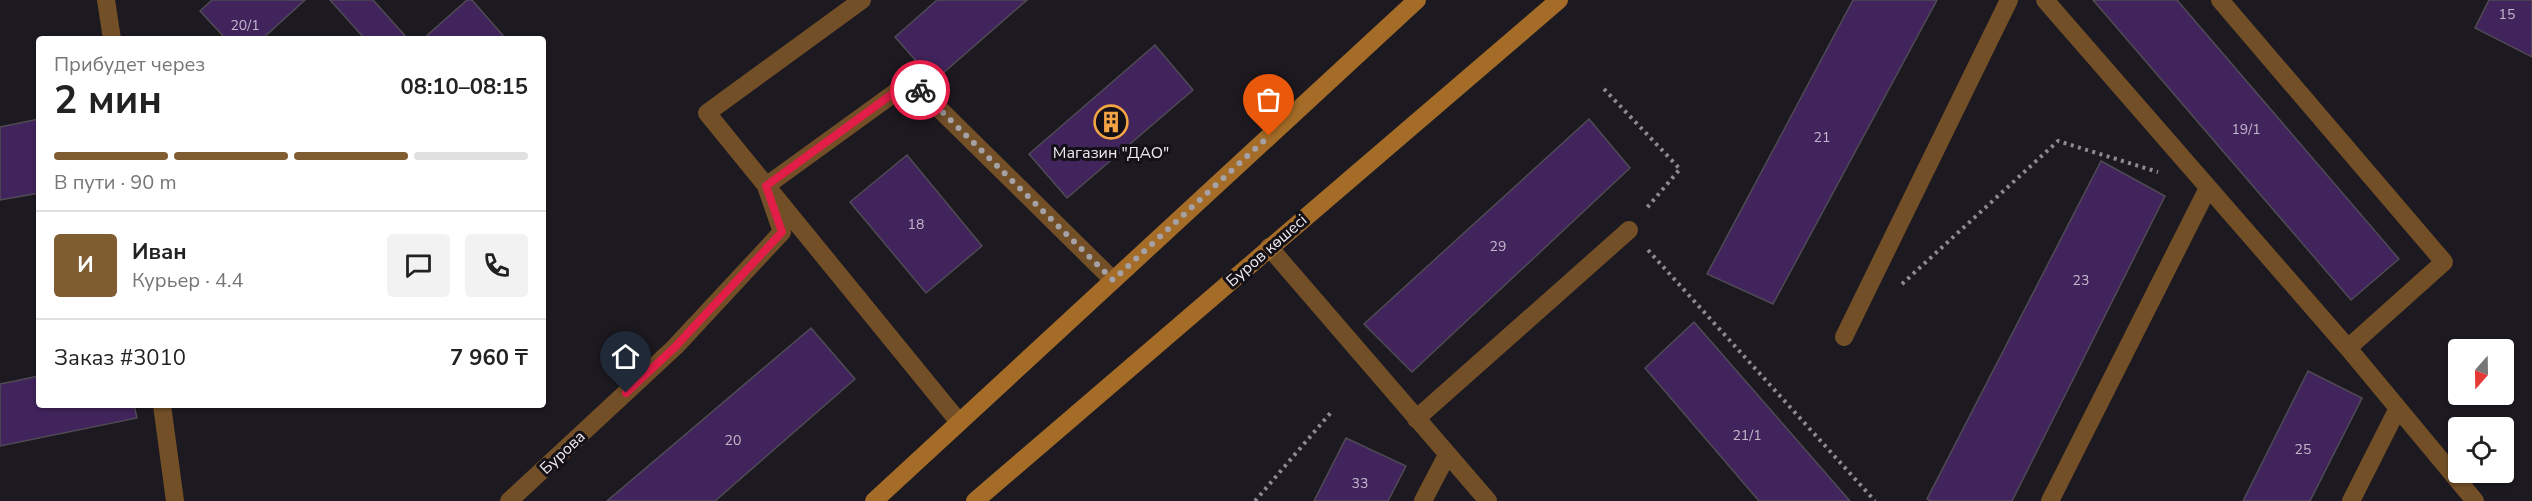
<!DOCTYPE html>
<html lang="ru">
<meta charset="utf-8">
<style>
:root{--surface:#fff;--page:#f2f2f2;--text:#222;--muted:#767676;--line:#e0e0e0;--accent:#805c31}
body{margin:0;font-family:"Nunito Sans",sans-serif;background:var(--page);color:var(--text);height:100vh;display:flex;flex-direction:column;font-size:22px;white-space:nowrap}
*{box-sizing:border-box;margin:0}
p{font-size:20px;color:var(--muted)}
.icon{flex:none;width:33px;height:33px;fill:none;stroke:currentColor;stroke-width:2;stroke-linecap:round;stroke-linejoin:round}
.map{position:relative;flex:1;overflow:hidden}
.sheet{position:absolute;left:36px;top:36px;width:510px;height:372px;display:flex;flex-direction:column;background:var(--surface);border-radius:6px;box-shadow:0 2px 4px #0004}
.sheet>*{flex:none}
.needle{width:39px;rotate:200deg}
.buttons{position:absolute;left:2448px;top:339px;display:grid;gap:12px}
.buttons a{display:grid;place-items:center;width:66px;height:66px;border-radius:6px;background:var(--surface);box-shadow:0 2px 4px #0004;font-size:30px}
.pin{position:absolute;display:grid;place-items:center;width:51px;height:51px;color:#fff;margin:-62px -26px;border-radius:50% 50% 50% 0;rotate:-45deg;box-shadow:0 0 6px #0007}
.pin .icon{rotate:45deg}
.courier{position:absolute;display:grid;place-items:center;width:60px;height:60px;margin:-30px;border:4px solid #e11d48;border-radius:50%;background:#fff;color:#222;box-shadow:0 2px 8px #0007}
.summary em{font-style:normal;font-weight:700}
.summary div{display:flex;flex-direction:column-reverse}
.summary{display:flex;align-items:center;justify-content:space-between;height:102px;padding:0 18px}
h1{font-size:39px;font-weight:700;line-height:45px}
.bar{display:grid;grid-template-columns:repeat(4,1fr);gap:9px 6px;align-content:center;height:72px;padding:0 18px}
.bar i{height:8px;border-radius:4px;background:var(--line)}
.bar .selected{background:var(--accent)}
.bar p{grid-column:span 4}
.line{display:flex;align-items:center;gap:15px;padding:0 18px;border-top:2px solid var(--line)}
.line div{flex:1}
.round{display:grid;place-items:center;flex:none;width:63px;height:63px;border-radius:6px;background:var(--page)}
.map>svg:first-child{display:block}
.building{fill:#42245d;stroke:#4f4b54;stroke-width:1.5}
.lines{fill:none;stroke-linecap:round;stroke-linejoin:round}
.path{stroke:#8d8a90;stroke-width:4;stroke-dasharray:3 4.5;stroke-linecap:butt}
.lane{stroke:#724f27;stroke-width:18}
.street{stroke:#724f27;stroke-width:18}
.secondary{stroke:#a46c27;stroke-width:18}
.done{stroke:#a4a1a7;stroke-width:6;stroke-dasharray:0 10.8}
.route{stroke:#e11d48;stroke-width:8}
.labels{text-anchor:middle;stroke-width:6;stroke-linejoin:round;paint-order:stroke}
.number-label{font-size:14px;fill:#c2b8cb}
.poi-label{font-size:16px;fill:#edeaf0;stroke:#131017}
.street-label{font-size:16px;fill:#edeaf0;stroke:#131017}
</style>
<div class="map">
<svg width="2532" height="501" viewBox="0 0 2532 501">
<rect width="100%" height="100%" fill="#1c1920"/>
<path class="building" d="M212 0H305L262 39H226L200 11Z
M330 0H373L408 39H365Z
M467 0H472L506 39H423Z
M937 0H1027L934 81 895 37Z
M1853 0H1937L1773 304 1707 274Z
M2093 0H2177L2399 259 2351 300Z
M2489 0H2532V57L2475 28Z
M1155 45 1193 90 1067 198 1029 154Z
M39 119V193L0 200V127Z
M1589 119 1630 168 1412 372 1364 324Z
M907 155 982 246 926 293 850 202Z
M2101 161 2165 196 2012 501H1931L1927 499Z
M1694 322 1850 501H1759L1645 368Z
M811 328 855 379 715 501H607Z
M2308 371 2362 398 2310 501H2243Z
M39 376V405H134L137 418 0 446V384Z
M1346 438 1406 466 1388 501H1314Z"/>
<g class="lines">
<path class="path" d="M1604 89 1680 169 1645 210
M1648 250 1875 501
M1902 284 2058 141 2158 172
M1255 501 1333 410"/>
<path class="lane" d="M106 0 112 39
M2045 0 2348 348 2475 501
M2220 0 2444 262 2348 348
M1269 247 1488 501
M1844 337 2009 0
M162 405 175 501
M1416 419 1629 230
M1423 501 1447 455
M2050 501 2208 188
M2351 501 2398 408"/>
<path class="street" d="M862 0 707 113 959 422
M509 501 675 347 782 232 766 186 911 81 1113 280"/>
<path class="secondary" d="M874 501 1417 0
M975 501 1559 0"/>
</g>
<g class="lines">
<path class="done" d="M920 90 1113 280 1269 136"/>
<path class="route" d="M626 393 675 347 782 232 766 186 910 81 920 90"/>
</g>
<defs>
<symbol id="building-ring" viewBox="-11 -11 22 22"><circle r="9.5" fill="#131017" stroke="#f3a443" stroke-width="1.5"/><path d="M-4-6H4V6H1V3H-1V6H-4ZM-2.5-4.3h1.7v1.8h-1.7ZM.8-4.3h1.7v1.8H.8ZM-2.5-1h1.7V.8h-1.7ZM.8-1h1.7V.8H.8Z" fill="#f3a443"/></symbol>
</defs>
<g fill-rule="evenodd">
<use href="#building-ring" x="1092" y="103" width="38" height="38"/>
</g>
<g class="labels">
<g class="number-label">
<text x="2507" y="19">15</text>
<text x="245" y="30">20/1</text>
<text x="2246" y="134">19/1</text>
<text x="1822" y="142">21</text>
<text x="916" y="229">18</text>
<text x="1498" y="251">29</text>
<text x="2081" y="285">23</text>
<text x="1747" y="440">21/1</text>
<text x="733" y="445">20</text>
<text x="2303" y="454">25</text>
<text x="1360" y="488">33</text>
</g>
<g class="poi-label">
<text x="1111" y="158">Магазин "ДАО"</text>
</g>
<g class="street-label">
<text transform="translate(1266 250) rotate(-41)" y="6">Буров көшесі</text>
<text transform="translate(562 452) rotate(-43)" y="6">Бурова</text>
</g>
</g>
</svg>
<div class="buttons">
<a><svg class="needle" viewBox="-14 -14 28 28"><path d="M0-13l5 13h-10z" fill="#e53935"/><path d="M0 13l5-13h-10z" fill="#767676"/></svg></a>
<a><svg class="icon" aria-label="locate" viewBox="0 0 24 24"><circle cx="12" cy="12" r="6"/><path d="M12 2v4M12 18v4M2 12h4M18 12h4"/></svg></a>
</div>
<div class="pin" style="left:1269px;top:136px;background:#ea580c"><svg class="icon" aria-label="bag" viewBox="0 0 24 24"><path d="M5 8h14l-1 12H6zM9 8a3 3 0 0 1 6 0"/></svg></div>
<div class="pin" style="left:626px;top:393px;background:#1f2937"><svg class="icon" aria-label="home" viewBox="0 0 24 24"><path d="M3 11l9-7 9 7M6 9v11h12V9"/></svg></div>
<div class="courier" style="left:920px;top:90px"><svg class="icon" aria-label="bike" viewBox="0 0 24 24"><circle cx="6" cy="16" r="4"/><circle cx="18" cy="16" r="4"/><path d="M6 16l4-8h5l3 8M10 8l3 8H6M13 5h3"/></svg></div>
<section class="sheet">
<div class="summary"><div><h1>2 мин</h1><p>Прибудет через</p></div><em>08:10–08:15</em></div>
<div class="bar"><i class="selected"></i><i class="selected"></i><i class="selected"></i><i></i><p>В пути · 90 m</p></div>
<div class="line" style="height:108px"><b class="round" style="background:var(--accent);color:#fff">И</b><div><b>Иван</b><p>Курьер · 4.4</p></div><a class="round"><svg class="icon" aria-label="chat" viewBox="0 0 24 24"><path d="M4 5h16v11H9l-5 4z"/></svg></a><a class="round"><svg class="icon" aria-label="phone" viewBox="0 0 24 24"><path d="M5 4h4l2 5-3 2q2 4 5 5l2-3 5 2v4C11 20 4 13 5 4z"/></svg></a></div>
<div class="line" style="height:78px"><div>Заказ #3010</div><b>7 960 ₸</b></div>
</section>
</div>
